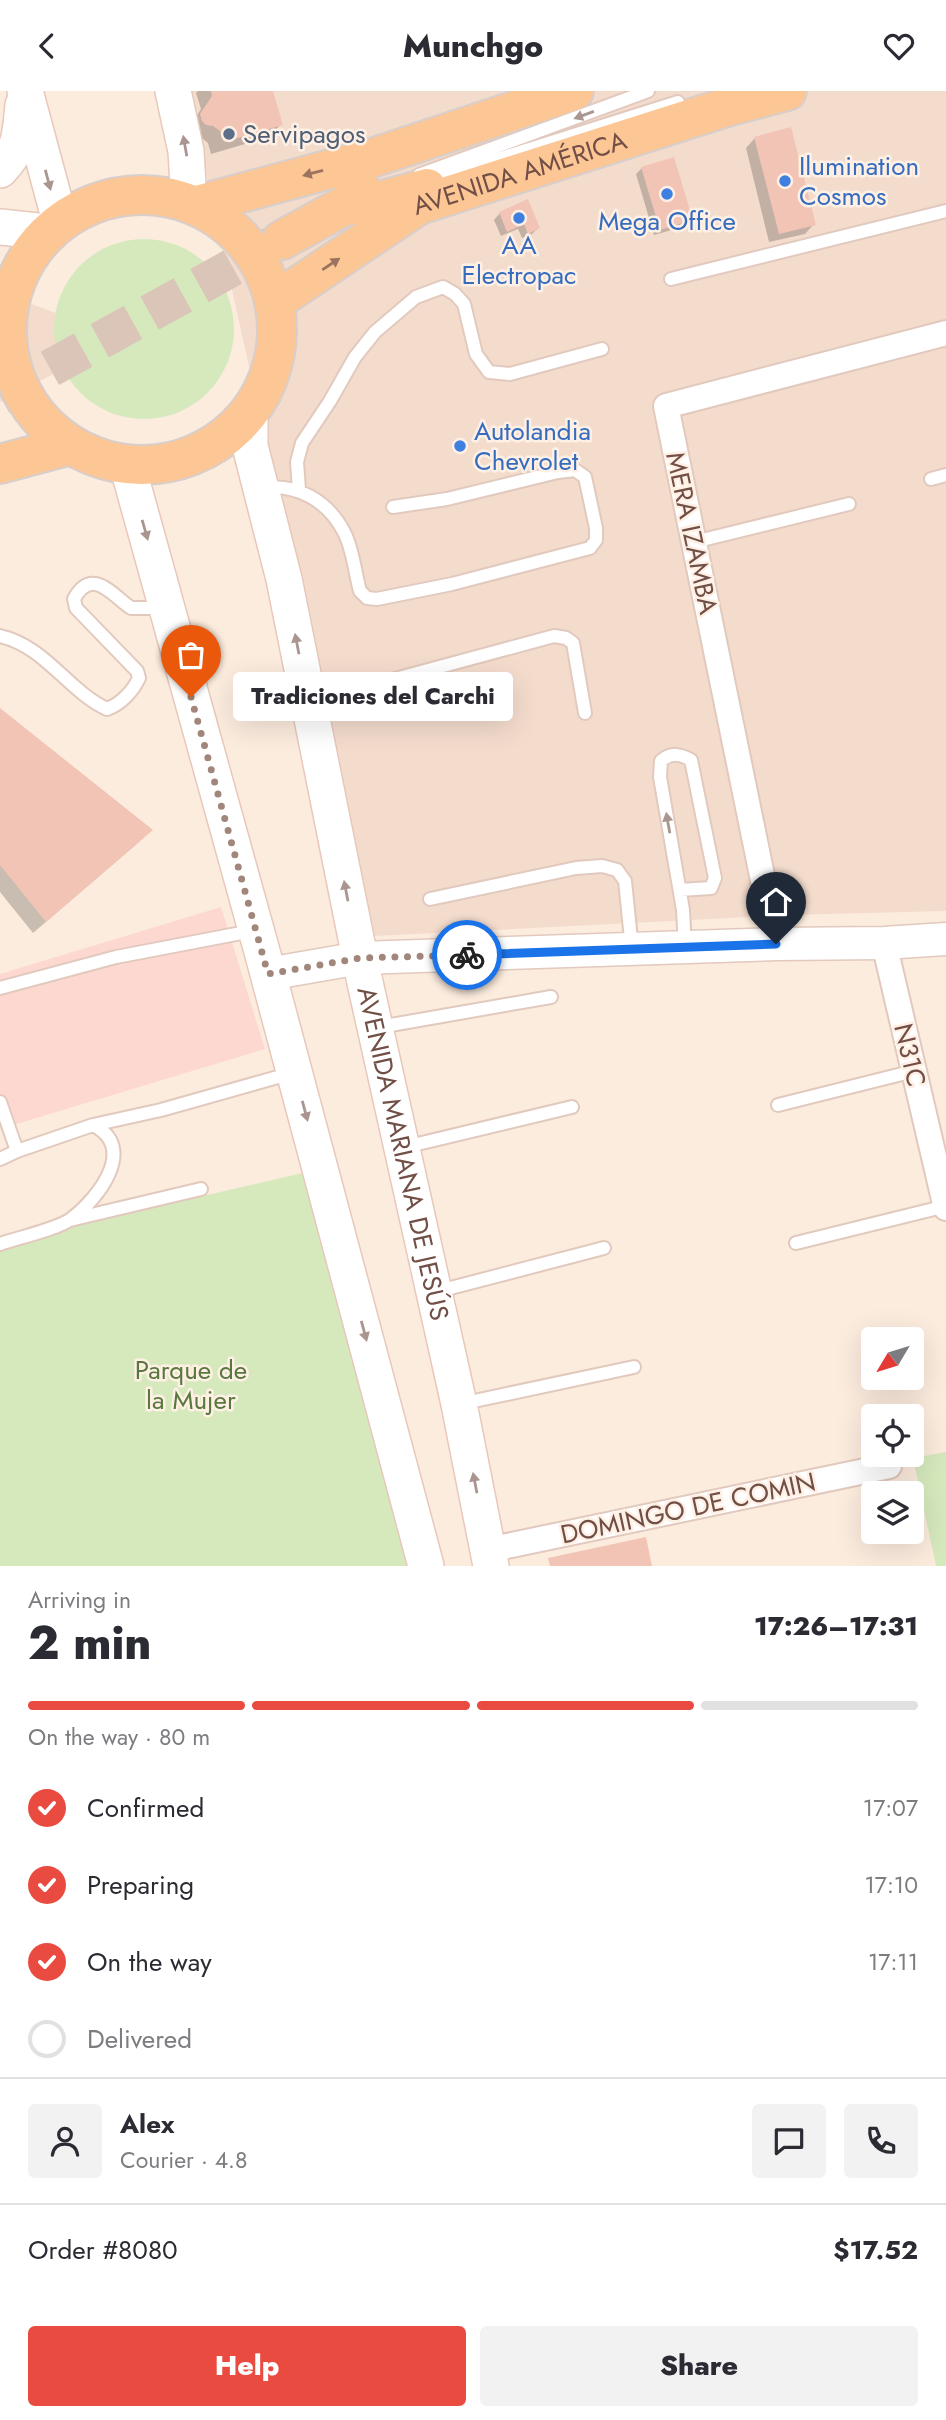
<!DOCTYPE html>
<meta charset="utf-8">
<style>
:root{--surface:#fff;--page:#f2f2f3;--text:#2b2b33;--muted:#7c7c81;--line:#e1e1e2;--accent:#ea4b40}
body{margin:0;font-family:Jost,sans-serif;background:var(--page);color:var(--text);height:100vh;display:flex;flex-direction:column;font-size:26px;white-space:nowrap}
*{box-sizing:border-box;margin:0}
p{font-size:23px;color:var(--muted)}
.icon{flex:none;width:38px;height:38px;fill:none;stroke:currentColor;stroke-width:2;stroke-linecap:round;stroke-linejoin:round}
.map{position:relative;height:1475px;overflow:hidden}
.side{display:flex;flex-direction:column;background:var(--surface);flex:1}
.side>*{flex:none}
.needle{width:46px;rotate:232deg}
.tools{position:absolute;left:861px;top:1236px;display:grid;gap:14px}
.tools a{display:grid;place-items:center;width:63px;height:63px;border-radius:7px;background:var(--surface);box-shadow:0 7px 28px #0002;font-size:35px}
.pin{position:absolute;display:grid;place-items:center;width:60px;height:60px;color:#fff;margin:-72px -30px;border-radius:50% 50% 50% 0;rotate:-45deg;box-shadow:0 0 7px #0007}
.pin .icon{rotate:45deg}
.courier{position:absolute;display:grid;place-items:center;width:70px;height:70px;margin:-35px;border:5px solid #1a73e8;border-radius:50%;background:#fff;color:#222;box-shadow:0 2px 9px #0007}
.bubble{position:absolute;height:49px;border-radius:7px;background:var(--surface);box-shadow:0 7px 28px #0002;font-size:23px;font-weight:800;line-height:49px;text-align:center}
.overview em{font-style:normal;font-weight:800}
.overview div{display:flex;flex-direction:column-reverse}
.overview{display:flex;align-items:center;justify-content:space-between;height:119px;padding:0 28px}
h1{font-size:46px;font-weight:800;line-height:52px}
.bar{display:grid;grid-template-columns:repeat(4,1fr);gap:10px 7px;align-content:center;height:84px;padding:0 28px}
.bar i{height:9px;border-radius:5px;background:var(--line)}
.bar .on{background:var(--accent)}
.bar p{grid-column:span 4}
.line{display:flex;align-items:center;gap:18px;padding:0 28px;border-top:2px solid var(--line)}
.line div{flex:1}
.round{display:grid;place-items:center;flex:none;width:74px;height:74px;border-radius:7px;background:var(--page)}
ol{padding:0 28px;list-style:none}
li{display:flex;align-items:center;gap:21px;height:77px}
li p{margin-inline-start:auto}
li .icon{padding:7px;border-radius:50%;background:var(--accent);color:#fff;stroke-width:4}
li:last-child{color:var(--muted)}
li i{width:38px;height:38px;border:4px solid var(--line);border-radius:50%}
.cta{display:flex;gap:14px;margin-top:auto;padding:14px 28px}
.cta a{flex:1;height:80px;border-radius:7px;background:var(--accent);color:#fff;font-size:28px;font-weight:800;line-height:80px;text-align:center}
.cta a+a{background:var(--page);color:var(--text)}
header{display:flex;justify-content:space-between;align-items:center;height:91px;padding:0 28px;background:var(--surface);font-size:32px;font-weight:800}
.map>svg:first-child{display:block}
.residential{fill:#f4dccd}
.commercial{fill:#fdd8d1}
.green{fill:#d6e9bd}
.shadow{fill:#0003}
.building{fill:#f2c4b5}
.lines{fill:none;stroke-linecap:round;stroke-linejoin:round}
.primary-tunnel{stroke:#dac5b8;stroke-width:38;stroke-dasharray:38 19;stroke-linecap:butt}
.service-casing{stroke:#e2c9be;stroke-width:16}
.minor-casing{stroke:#e2c9be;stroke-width:28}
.tertiary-casing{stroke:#e2c9be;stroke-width:35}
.secondary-casing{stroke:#e7c8ba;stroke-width:38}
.primary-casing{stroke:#d8cecb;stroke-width:42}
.service{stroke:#fff;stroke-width:12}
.minor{stroke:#fff;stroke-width:24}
.tertiary{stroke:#fff;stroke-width:32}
.secondary{stroke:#fff;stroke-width:35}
.primary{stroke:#fdc695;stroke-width:38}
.oneway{fill:#aa9590}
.oneway2{fill:#9c735e}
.done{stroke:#a2867b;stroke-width:7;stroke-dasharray:0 12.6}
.route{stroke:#1a73e8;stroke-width:9}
.service-dot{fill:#5c6f8a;stroke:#fff0e5;stroke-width:2.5}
.shop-dot{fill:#3f7fe0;stroke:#fff0e5;stroke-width:2.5}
.labels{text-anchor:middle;stroke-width:5;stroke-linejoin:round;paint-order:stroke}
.service-label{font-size:26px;fill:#4e5e75;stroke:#fff0e5;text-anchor:start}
.shop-label{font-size:26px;fill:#366cbe;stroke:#fff0e5;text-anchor:start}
.street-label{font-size:26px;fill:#724f46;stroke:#fff0e5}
.park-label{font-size:26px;fill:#59783e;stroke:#fff0e5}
</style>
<header><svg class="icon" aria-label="back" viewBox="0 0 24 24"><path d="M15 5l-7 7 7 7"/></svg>Munchgo<svg class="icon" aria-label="heart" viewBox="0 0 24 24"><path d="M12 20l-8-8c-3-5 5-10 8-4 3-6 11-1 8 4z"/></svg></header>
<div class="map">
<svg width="946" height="1475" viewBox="0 0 946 1475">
<rect width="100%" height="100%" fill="#fcecde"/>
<path class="residential" d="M188 0H946V820L790 824 375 845Z
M0 201 122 247 0 311Z"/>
<path class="commercial" d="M221 816 265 958 0 1038V883Z"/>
<path class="green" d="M54 238a90 90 0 1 1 180 0a90 90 0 1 1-180 0Z
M320 1078 426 1475H0V1152Z
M946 1361V1475H936L913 1367Z"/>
<path class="shadow" d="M198 0H271L281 33 269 46 211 63 208 52 189 37 201 18 196 2Z
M755 47 814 133 805 143 769 151 746 57Z
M642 77 691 129 685 135 654 144 636 83Z
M500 122 538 137 532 143 522 147 518 138 501 145 494 129Z
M0 620 139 751 33 842 0 801Z"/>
<path class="building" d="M211 0H273L283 34 224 51 220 40 213 35 206 34 202 30 200 23 212 5Z
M791 36 816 134 779 143 754 46Z
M674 66 693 129 660 139 641 76Z
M528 108 540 137 528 143 524 133 507 141 499 121Z
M0 617 153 739 46 831 0 774Z
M646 1446 652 1475H550L548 1467Z"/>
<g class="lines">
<path class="primary-tunnel" d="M0 305 282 149"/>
<defs>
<path id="service" d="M419 84 648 0
M428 90 678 11
M671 188 946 120
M931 388 946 384
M263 397C297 392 328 410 344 441 353 458 355 482 360 500L367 507 377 508 452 493 590 457 596 449V437L585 386 575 379 558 381 447 408 393 416
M299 399 297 371 302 352 330 310 355 266 375 241 416 206 443 196 455 203 464 213 476 263 489 281 510 283 602 258
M694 451 849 413
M0 545C45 555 68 600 107 618 121 613 133 600 139 587L137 580 76 517 74 508C92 475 112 504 131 517H166
M313 614 336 604 554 545 566 547 573 552 585 622
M680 799 711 797 715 787 691 669C680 663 671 661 661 670L660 686 683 819 685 856
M430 808 576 777 602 775 617 779 625 790 632 858
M0 897 116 866 252 840
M379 936 551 906
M0 1011 17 1060
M778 1014 914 980
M93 1034 161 1019 292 982
M405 1056 572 1016
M0 1068 17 1060 93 1034C138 1056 99 1107 71 1128 58 1138 17 1147 0 1153
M70 1129 201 1098
M796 1152 946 1115
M435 1201 604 1157
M460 1313 634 1276"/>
<path id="minor" d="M884 852 946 1117
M776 853 666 315 946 242
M488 1459 889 1375"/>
<path id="tertiary" d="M268 883 360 867 776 853 884 852 946 848"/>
<g id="secondary">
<path d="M25 0 60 130"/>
<path d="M173 0 186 60 189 112"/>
<path d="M0 79C21 57 20 43 23 14"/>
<path d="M0 136 47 141"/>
<path d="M0 218 7 222"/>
<path id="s1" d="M250 321V355L284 488 364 887 459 1313 491 1475"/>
<path d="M127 373 263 864 426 1475"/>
</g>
<g id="primary">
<circle cx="142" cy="239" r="135"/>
<path d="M197 114 375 66 574 0"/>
<path d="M344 115 367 113 427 97"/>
<path d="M282 149 344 115 361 98"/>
<path id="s2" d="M274 211 419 114 730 15 787 0"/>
<path d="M0 373 71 354"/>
</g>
</defs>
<use href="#service" class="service-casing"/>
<use href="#minor" class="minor-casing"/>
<use href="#tertiary" class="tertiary-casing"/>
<use href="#secondary" class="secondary-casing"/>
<use href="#primary" class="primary-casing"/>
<use href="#service" class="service"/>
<use href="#minor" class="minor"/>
<use href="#tertiary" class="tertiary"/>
<use href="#secondary" class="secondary"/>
<use href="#primary" class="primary"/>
</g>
<defs><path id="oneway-solid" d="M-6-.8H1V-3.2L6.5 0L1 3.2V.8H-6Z" transform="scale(1.75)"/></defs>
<g class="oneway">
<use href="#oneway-solid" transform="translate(584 24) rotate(160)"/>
<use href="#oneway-solid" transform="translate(185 55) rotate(-100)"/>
<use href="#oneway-solid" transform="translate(48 89) rotate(75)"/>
<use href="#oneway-solid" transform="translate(145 439) rotate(74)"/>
<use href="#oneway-solid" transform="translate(297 553) rotate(-101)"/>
<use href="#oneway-solid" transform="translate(668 732) rotate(-100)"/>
<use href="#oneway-solid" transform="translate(346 800) rotate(-101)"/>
<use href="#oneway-solid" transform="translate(305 1020) rotate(75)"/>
<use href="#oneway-solid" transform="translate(364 1240) rotate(75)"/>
<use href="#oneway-solid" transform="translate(475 1392) rotate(-101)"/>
</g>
<g class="oneway2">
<use href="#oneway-solid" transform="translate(313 82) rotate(165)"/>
<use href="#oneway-solid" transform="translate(331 173) rotate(-34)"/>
</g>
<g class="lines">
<path class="done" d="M191 606 268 883 360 867 467 864"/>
<path class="route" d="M467 864 776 853"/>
</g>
<circle class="service-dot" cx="229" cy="43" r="7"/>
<g class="shop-dot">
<circle cx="785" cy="90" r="7"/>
<circle cx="667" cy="103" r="7"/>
<circle cx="519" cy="127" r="7"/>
<circle cx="460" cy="355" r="7"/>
</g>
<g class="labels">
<g class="service-label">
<text x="243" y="52">Servipagos</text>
</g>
<g class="shop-label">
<text x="799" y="84">Ilumination<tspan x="799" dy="30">Cosmos</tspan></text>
<text x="667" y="139" text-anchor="middle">Mega Office</text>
<text x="519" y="163" text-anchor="middle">AA<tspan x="519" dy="30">Electropac</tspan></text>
<text x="474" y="349">Autolandia<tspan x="474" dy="30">Chevrolet</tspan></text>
</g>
<g class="street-label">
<text dy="9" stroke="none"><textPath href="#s2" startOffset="280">AVENIDA AMÉRICA</textPath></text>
<text transform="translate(692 442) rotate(78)" y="9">MERA IZAMBA</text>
<text transform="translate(910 964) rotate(77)" y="9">N31C</text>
<text dy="9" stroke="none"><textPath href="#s1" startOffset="758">AVENIDA MARIANA DE JESÚS</textPath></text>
<text transform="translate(688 1417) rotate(-12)" y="9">DOMINGO DE COMIN</text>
</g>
<g class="park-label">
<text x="191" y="1288">Parque de<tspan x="191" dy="30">la Mujer</tspan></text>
</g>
</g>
</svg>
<div class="tools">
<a><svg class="needle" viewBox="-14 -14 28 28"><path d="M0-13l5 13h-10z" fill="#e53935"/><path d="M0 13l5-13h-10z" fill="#7c7c81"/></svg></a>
<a><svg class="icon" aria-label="locate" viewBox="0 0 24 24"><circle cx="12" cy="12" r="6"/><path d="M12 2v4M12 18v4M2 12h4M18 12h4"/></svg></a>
<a><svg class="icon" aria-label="layers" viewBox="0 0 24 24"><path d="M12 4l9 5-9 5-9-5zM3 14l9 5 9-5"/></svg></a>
</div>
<div class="pin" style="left:191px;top:606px;background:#ea580c"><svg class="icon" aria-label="bag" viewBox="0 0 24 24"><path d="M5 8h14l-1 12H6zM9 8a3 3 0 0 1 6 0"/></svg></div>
<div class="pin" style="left:776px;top:853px;background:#1f2937"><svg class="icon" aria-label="home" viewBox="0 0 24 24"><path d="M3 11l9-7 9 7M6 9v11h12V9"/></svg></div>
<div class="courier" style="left:467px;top:864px"><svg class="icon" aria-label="bike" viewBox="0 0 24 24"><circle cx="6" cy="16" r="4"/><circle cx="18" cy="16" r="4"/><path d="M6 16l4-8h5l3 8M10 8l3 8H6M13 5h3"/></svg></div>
<div class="bubble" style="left:233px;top:581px;width:280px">Tradiciones del Carchi</div>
</div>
<section class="side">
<div class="overview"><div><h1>2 min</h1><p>Arriving in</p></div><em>17:26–17:31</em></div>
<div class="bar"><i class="on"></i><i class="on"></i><i class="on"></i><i></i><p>On the way · 80 m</p></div>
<ol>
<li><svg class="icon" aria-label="check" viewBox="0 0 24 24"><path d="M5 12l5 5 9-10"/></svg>Confirmed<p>17:07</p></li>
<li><svg class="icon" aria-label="check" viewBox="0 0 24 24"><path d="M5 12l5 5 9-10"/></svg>Preparing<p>17:10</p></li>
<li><svg class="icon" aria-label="check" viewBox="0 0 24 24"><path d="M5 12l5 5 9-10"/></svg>On the way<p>17:11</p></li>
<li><i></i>Delivered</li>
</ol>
<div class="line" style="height:126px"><a class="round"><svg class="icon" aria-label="person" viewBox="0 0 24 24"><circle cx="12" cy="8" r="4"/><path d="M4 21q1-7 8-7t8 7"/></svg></a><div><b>Alex</b><p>Courier · 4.8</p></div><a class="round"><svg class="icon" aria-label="chat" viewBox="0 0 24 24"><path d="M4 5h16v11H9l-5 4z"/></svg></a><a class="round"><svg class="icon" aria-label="phone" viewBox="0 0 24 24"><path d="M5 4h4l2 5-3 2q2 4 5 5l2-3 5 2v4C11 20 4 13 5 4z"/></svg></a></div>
<div class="line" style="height:91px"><div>Order #8080</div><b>$17.52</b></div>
<div class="cta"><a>Help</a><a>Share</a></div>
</section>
